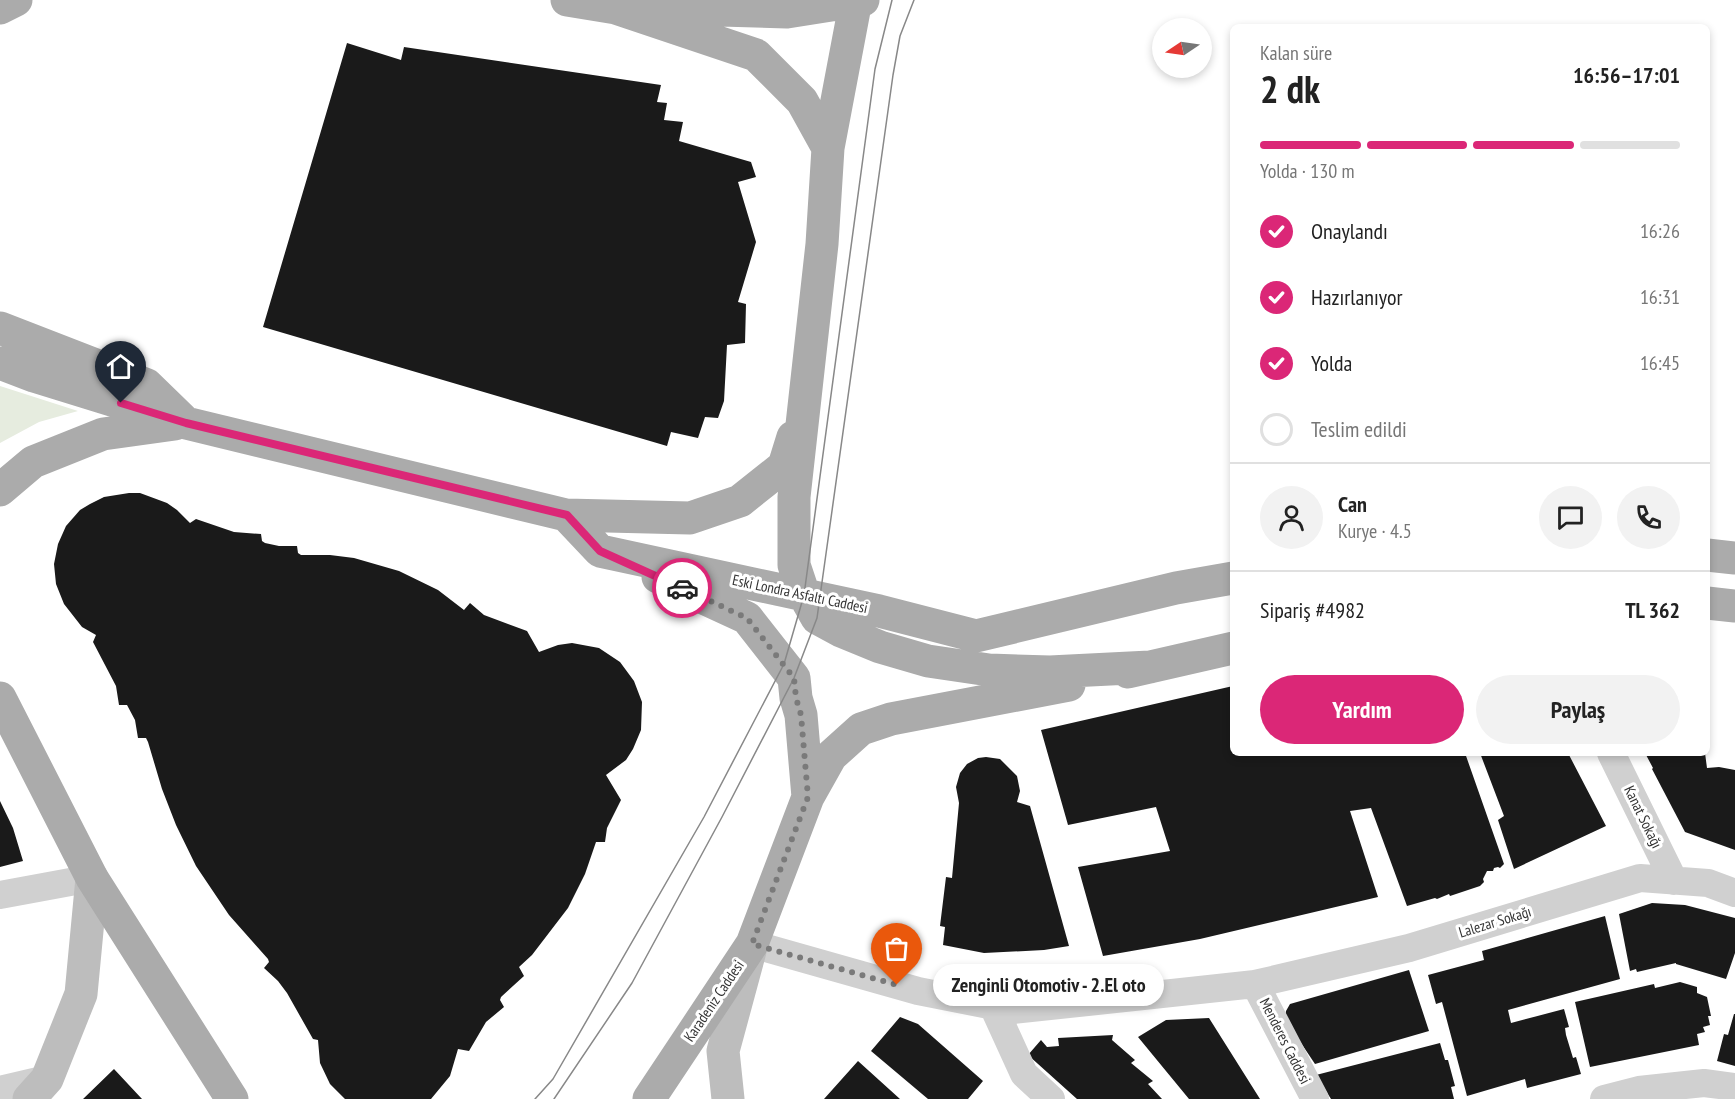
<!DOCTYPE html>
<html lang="tr">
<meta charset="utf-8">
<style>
:root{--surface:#fff;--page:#f2f2f2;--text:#222;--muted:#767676;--line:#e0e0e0;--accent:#db2777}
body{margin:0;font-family:"PT Sans Narrow",sans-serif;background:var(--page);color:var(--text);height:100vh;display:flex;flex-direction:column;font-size:22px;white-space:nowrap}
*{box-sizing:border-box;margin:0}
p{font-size:20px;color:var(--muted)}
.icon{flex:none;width:33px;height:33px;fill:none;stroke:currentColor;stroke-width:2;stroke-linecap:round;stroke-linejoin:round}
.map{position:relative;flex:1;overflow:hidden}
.side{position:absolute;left:1230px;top:24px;width:480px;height:732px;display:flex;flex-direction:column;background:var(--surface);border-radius:9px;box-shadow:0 3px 9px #0003}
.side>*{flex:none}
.needle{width:39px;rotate:257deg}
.buttons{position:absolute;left:1152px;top:18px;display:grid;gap:12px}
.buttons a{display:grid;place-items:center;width:60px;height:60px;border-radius:50%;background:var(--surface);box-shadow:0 3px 9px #0003;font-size:30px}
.pin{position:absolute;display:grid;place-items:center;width:51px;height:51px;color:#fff;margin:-62px -26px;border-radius:50% 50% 50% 0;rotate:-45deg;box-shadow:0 0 6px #0007}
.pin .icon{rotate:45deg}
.courier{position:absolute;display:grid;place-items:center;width:60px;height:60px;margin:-30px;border:4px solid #db2777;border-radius:50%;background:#fff;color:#222;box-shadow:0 2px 8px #0007}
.bubble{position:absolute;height:42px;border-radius:21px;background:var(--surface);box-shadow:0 3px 9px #0003;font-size:20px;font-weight:600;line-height:42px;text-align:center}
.head em{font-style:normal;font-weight:600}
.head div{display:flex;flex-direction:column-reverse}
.head{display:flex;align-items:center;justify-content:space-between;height:102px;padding:0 30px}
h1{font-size:39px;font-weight:600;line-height:45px}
.bar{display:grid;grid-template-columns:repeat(4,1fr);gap:9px 6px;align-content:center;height:72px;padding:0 30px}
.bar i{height:8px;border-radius:4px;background:var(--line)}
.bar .current{background:var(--accent)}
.bar p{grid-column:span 4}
.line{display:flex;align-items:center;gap:15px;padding:0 30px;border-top:2px solid var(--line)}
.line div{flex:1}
.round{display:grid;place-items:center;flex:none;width:63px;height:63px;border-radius:32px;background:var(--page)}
ol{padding:0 30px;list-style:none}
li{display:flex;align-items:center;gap:18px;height:66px}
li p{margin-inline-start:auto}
li .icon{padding:6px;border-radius:50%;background:var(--accent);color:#fff;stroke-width:4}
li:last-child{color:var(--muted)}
li i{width:33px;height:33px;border:3px solid var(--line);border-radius:50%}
.button{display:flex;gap:12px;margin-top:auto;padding:12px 30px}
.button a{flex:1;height:69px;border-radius:36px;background:var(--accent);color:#fff;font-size:24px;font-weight:600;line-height:69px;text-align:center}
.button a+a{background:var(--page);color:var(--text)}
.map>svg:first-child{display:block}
.green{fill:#e6ecdf}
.building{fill:#1a1a1a}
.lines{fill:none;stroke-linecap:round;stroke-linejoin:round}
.street{stroke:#d0d0d0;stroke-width:28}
.secondary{stroke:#bdbdbd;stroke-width:33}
.primary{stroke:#ababab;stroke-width:33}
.tram{stroke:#888;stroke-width:1.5}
.done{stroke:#7a7a7a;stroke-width:6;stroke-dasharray:0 10.8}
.route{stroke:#db2777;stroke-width:8}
.labels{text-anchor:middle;stroke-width:6;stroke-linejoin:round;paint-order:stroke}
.street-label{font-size:15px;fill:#333;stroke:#fff}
</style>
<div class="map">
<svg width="1735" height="1099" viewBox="0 0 1735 1099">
<rect width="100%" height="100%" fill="#fff"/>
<path class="green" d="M0 386 78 411 39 422 0 443Z"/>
<path class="building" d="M347 43 401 60 404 47 661 85 657 102 667 103 664 120 683 122 679 141 751 162 756 177 738 182 756 242 738 302 746 304 745 343 727 345 724 401 718 418 705 417 698 438 671 432 667 446 263 327Z
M129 493H140L167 503 177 510 190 523 196 519 234 532 261 534 262 541 265 543 279 546H297L298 553 301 555H330L354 558 399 571 438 590 464 610 470 603 484 615 527 631 539 652 558 645 572 643 599 648 620 662 634 681 642 702 641 730 633 749 626 760 606 775 621 800 607 828 605 842H596L585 874 568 908 532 955 519 967 524 976 501 997 500 1000 504 1007 486 1022 469 1051 458 1049 450 1076 431 1099H345L330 1084 320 1063 318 1040 313 1039 287 993 278 981 264 968 269 962 268 959 229 915 196 866 176 825 162 789 148 742 146 738H138L135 720 127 705H119L116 686 93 642 96 635 82 627 64 604 56 584 54 564 58 544 66 526 80 510 90 504 104 497Z
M1233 686V753H1465L1504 864 1500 868 1498 867 1494 868 1493 871H1487L1483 879 1484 882 1480 886 1450 896 1449 894 1437 899 1435 898 1407 906 1371 808 1350 811 1378 897 1200 939 1103 956 1078 867 1170 851 1156 807 1068 825 1041 730Z
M1480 753H1568L1606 826 1514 869 1498 820 1504 816Z
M1645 753H1705L1707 768 1719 767 1735 770V850L1685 832 1652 769 1653 768Z
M986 757 1000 759 1017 776 1020 791 1017 802 1030 806 1069 946 1044 950 984 953 943 945 945 927 940 926 946 877 952 878 959 803 956 787 960 773 967 764 978 758Z
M0 801 13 828 23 861 0 867Z
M1652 903 1685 905 1735 918V953L1726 979 1676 964V963L1637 972 1636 969 1630 971 1619 914Z
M1605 916 1620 979 1508 1010 1511 1023 1564 1009 1569 1027 1565 1028 1566 1035 1573 1058 1576 1057 1581 1074 1527 1088 1525 1079 1467 1096 1442 1002 1436 1004 1428 975 1484 960 1482 951Z
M1409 970 1429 1031 1315 1064 1285 1019 1286 1011 1290 1004Z
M1680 982 1697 987V993L1707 997 1711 1016H1708L1710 1025 1703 1027 1705 1032 1697 1034 1699 1045 1590 1067 1575 1002 1654 984 1655 988Z
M1734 1014H1735V1066L1717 1061 1724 1034 1728 1035Z
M900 1017 918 1024 983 1081 968 1099H928L871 1051Z
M1209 1018 1260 1099H1189L1138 1037 1166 1020Z
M1113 1035 1112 1040 1135 1060 1131 1063 1153 1081 1148 1084 1162 1099H1077L1028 1055 1041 1040 1047 1047 1059 1046 1058 1038Z
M1440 1043 1445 1060H1448L1455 1086 1451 1087 1454 1099H1331L1316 1075Z
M858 1061 900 1099H824Z
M114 1069 142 1099H83Z"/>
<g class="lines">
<path class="street" d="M1611 753 1674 881
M0 895 92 878
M752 944 918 991 1014 1010 1255 984 1409 948 1640 878 1708 883 1735 893
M1255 984 1315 1099
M993 1006 1024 1074 1051 1099
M0 1090 47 1079
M1604 1099 1639 1090 1704 1083 1735 1087"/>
<path class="secondary" d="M29 1099 47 1079 81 994 92 878
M728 1099 723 1051 750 951"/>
<path class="primary" d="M567 0 616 8 756 55 802 101 828 148
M856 0 828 148 822 244 794 497V565L804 595 817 618 841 631 880 647 928 661 989 670 1050 672 1150 667
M0 8 16 0
M651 8 787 12 863 0
M0 328 147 385 182 419
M0 363 34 376 186 423 566 515 600 551 879 611 976 636 1176 588 1233 578
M0 490 33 462 103 434 175 424
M566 515 690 518 740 501 784 466 793 437
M1707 555 1735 558
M658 577 747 618 794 678 796 698 801 715 808 797
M1707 603 1735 606
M1128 672 1233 648
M0 698 92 878 232 1099
M649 1099 752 944 808 797 831 756 861 729 891 719 1069 685"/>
<path class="tram" d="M535 1099 553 1079 704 817 784 664 804 595 875 69 892 0
M554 1099 632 983 722 817 794 678 817 618 893 75 900 36 914 0"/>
</g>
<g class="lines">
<path class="done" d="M682 588 747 618 794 678 796 698 801 715 808 797 752 944 897 985"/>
<path class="route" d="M121 403 186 423 567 515 600 551 682 588"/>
</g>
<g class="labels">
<g class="street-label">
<text transform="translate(800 594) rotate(12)" y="5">Eski Londra Asfaltı Caddesi</text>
<text transform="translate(1643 817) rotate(64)" y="5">Kanat Sokağı</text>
<text transform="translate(1495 922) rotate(-17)" y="5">Lalezar Sokağı</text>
<text transform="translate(714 1001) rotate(-56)" y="5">Karadeniz Caddesi</text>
<text transform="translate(1285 1041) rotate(63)" y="5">Menderes Caddesi</text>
</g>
</g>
</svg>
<div class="buttons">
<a><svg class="needle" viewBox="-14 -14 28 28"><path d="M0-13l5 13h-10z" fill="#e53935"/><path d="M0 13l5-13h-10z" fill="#767676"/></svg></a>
</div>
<div class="pin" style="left:897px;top:985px;background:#ea580c"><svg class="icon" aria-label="bag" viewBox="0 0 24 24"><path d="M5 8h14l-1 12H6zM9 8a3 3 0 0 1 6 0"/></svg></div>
<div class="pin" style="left:121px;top:403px;background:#1f2937"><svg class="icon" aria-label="home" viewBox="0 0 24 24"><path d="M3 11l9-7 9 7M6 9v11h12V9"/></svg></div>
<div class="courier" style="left:682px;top:588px"><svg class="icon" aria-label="car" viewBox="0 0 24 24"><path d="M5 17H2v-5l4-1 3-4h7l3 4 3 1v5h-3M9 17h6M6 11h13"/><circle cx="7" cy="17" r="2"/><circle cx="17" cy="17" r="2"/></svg></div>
<div class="bubble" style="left:933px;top:964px;width:231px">Zenginli Otomotiv - 2.El oto</div>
<section class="side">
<div class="head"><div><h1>2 dk</h1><p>Kalan süre</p></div><em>16:56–17:01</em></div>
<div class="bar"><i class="current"></i><i class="current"></i><i class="current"></i><i></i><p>Yolda · 130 m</p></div>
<ol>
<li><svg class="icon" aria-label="check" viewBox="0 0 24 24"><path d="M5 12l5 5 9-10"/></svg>Onaylandı<p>16:26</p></li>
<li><svg class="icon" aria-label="check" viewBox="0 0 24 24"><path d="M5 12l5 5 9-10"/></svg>Hazırlanıyor<p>16:31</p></li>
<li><svg class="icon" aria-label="check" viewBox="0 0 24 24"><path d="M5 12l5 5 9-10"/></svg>Yolda<p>16:45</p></li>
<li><i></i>Teslim edildi</li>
</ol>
<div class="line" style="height:108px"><a class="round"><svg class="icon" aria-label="person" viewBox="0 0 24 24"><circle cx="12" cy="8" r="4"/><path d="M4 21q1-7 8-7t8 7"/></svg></a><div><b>Can</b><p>Kurye · 4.5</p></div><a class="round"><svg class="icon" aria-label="chat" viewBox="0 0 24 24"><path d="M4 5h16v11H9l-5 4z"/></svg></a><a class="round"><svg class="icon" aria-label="phone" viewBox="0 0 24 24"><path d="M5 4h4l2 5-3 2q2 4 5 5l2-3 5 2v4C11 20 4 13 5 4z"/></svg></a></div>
<div class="line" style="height:78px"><div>Sipariş #4982</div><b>TL 362</b></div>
<div class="button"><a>Yardım</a><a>Paylaş</a></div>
</section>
</div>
